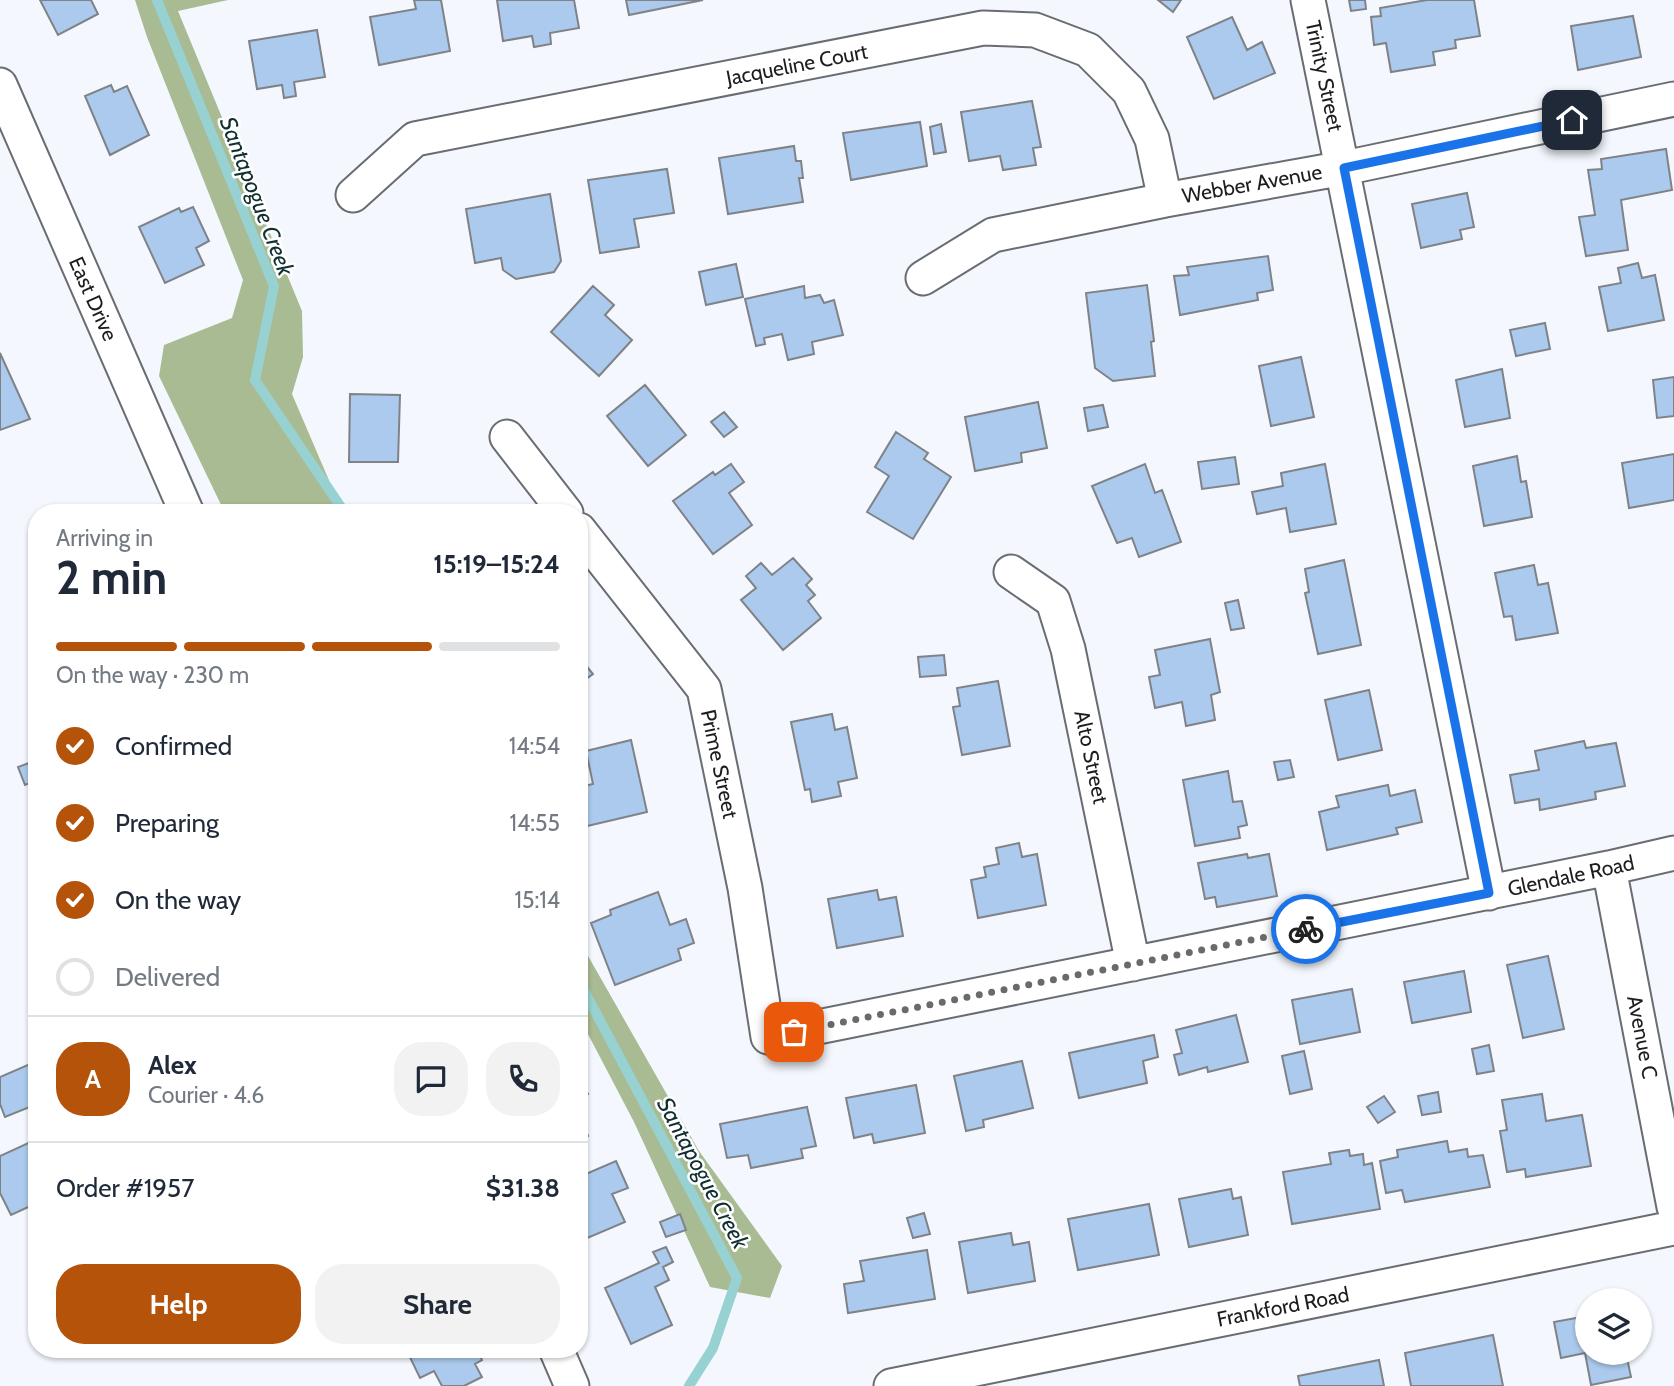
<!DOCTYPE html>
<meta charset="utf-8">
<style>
:root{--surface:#fff;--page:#f2f2f3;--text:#1f2937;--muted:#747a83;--line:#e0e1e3;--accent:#b45309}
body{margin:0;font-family:Cabin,sans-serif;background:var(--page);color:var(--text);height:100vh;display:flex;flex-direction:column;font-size:26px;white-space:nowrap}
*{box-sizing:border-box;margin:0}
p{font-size:23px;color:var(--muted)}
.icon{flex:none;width:38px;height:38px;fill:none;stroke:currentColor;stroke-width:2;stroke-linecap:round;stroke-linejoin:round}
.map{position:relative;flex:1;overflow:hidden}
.side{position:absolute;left:28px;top:504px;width:560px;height:854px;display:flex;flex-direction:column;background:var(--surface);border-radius:28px;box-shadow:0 2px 5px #0004}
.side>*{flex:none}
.fabs{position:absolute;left:1575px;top:1288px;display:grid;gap:14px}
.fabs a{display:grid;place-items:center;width:77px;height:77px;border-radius:50%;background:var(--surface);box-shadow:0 2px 5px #0004;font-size:35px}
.pin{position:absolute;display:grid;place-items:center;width:60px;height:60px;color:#fff;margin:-30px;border-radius:14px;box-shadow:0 4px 10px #0006}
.courier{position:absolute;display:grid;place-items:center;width:70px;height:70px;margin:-35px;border:5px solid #1a73e8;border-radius:50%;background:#fff;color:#222;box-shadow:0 2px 9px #0007}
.headline em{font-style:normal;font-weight:700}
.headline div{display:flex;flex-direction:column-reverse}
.headline{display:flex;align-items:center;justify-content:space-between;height:119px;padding:0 28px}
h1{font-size:46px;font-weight:700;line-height:52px}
.bar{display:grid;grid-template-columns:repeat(4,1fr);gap:10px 7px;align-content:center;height:84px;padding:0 28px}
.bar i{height:9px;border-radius:5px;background:var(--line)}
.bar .selected{background:var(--accent)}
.bar p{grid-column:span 4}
.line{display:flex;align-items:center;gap:18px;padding:0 28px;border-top:2px solid var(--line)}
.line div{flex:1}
.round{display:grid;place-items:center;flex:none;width:74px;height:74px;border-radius:28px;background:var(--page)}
ol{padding:0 28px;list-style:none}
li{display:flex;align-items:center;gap:21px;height:77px}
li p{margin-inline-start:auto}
li .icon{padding:7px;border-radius:50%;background:var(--accent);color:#fff;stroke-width:4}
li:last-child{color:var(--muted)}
li i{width:38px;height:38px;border:4px solid var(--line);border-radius:50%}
.action{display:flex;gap:14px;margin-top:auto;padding:14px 28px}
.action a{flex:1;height:80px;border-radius:28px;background:var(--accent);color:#fff;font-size:28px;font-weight:700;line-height:80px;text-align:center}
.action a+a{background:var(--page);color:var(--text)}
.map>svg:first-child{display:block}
.forest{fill:#a9bb92}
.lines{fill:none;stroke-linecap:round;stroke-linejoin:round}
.stream{stroke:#97d1d2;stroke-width:10}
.building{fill:#accaed;stroke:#7f8388;stroke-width:2}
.minor-casing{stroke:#696d72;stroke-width:37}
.minor{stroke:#fff;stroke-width:33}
.done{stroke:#686a6d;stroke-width:7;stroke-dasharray:0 12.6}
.route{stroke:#1a73e8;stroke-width:9}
.labels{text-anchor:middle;stroke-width:5;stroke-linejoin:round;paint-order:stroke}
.street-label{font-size:21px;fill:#1c1d1f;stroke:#fff}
.water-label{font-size:23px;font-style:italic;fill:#102f30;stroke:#fff}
</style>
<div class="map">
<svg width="1674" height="1386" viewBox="0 0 1674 1386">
<rect width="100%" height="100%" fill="#f4f8fe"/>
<path class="forest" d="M135 0H228L178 11 302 311 303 357 292 394 343 513H225L159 376 164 345 232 318 243 280 147 37Z
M579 940 699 1151 782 1266 770 1298 710 1287 634 1122 579 1017Z"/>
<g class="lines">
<path class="stream" d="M157 0 274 286 255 380 345 513
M579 981 737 1278 713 1348 689 1386"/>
</g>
<path class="building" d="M40 0H91L98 14 58 35Z
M414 0H441L450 51 379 65 370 17 416 9Z
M497 0H574L579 28 550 33 551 44 534 47 532 36 503 41Z
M626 0H703L629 15Z
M1158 0H1181L1173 12Z
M1349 0H1365L1366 9 1351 11Z
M1427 0H1474L1480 36 1455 40 1456 48 1433 52 1435 65 1391 72 1386 43 1374 45 1371 17 1381 16 1380 8Z
M1633 16 1641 57 1578 70 1571 26Z
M1232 17 1247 50 1262 42 1275 73 1214 99 1187 37Z
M317 30 325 77 294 82 296 96 284 98 282 85 257 89 249 41Z
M111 85 114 92 127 86 149 135 110 155 85 96Z
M1032 101 1041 147 1033 148 1036 165 1003 170 1000 156 969 161 961 112Z
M920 122 927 166 851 180 843 133Z
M941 124 946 152 934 154 930 127Z
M794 146 796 161H801L803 178H799L803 202 728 214 719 158Z
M1666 149 1672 190 1621 200 1628 250 1586 256 1579 217 1595 215 1588 170 1602 169 1601 159Z
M667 169 674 213 634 219 639 247 600 253 588 180Z
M1467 193 1474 227 1460 230 1462 239 1421 248 1412 204Z
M550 194 561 261 554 272 516 279 503 270 501 258 475 263 466 209Z
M193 207 209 241 196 248 204 265 165 283 139 227 179 208 181 212Z
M1268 256 1273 290 1257 293 1258 300 1180 315 1174 276 1189 275 1187 267Z
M1638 263 1642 278 1655 275 1664 320 1608 331 1599 287 1621 283 1618 268Z
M736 264 743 297 706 305 699 272Z
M1147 285 1154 341 1151 342 1155 376 1113 381 1095 368 1086 293Z
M593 286 614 305 605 315 632 340 599 376 551 332Z
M804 286 805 298 820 295 824 303 834 300 843 335 812 342 814 354 788 360 782 334 764 338 765 344 756 346 745 299Z
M1545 323 1550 349 1516 356 1510 330Z
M0 353 30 419 0 430Z
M1301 357 1314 417 1271 426 1259 366Z
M1502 369 1510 418 1465 427 1456 380Z
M1674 377V416L1657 418 1653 380Z
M645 385 686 435 648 466 607 416Z
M350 394 400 395 398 462H349Z
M1038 402 1047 448 1021 453 1022 462 975 471 965 417Z
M1103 405 1108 427 1088 431 1084 408Z
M724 412 737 427 724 437 711 422Z
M896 432 928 453 924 459 951 477 913 539 867 512 889 476 875 467Z
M1674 454V500L1629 508 1622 463Z
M1517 456 1521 482 1526 481 1532 517 1484 526 1473 466Z
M1235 457 1239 484 1202 489 1198 462Z
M731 464 744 482 729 493 752 525 713 554 673 501 713 472 715 475Z
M1145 464 1155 493 1162 490 1181 542 1139 557 1132 538 1117 543 1092 486Z
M1325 464 1336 524 1290 532 1286 508 1257 514 1252 492 1283 486 1281 473Z
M37 530V550L29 534Z
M793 558 812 579 806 585 815 595 808 601 821 618 783 650 741 600 756 588 746 576 761 563 772 575Z
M1344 560 1361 645 1318 654 1305 593 1309 592 1305 569Z
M1534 565 1538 585 1548 583 1558 633 1516 640 1512 616 1504 617 1495 573Z
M1238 600 1244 628 1231 630 1225 603Z
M1210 639 1220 692 1211 695 1215 720 1186 726 1182 702 1155 708 1149 677 1160 675 1155 650Z
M944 655 946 675 920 677 918 657Z
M579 657 593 674 579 684Z
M998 681 1010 746 962 755 953 707 960 706 957 688Z
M1369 690 1382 750 1338 760 1325 700Z
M832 714 835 730 847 727 857 778 838 782 841 796 812 802 810 789 805 790 791 722Z
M631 740 647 812 583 827 579 809V787L593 784 586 751Z
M1584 741 1586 748 1616 743 1625 786 1595 792 1596 799 1540 810 1539 799 1515 803 1510 775 1539 770 1535 751Z
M37 760V780L25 785 18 767Z
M1290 760 1294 777 1278 780 1274 762Z
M1228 771 1233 802 1242 801 1247 825 1238 827 1240 838 1195 846 1183 780Z
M1388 785 1390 796 1415 790 1422 822 1396 828 1398 834 1327 850 1319 812 1339 807 1336 796Z
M1019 843 1022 857 1037 854 1046 905 978 918 971 880 986 877 984 867 999 864 996 848Z
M1247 854 1248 858 1269 854 1277 896 1217 907 1215 897 1205 899 1198 863Z
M877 890 879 900 896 897 903 936 837 948 828 899Z
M658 892 670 925 686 919 694 943 678 949 681 960 615 985 591 923 611 915 610 910Z
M1548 956 1564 1029 1523 1038 1507 965Z
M1464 971 1471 1012 1412 1023 1404 982Z
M1352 989 1360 1032 1300 1044 1292 1000Z
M1236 1015 1248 1062 1208 1072 1207 1067 1179 1075 1174 1055 1182 1053 1176 1030Z
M1154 1035 1158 1057 1143 1061 1147 1083 1079 1098 1069 1053Z
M1489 1045 1494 1071 1477 1074 1472 1049Z
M1304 1051 1312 1089 1290 1094 1282 1056Z
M37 1061V1104L5 1117 0 1104V1077Z
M1022 1061 1033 1108 983 1120 984 1127 966 1131 954 1076Z
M579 1074 588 1094 579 1098Z
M916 1085 925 1133 874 1143 872 1134 854 1138 846 1098Z
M1438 1092 1441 1112 1422 1115 1418 1096Z
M1542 1094 1546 1121 1582 1115 1591 1166 1526 1177 1525 1169 1507 1172 1500 1131 1507 1130 1502 1100Z
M1384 1096 1395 1112 1378 1123 1367 1107Z
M807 1107 816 1146 801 1149 803 1158 751 1168 748 1155 727 1158 720 1124Z
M579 1115 588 1136 579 1139Z
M37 1139V1203L11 1215 0 1193V1156Z
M1447 1141 1449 1152 1467 1149 1468 1157 1483 1155 1490 1187 1405 1202 1402 1190 1386 1193 1380 1161 1398 1157 1397 1150Z
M1349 1150 1350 1156 1363 1154 1364 1165 1372 1163 1380 1209 1292 1224 1283 1172 1331 1164 1329 1153Z
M616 1161 628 1188 612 1194 625 1222 585 1239 579 1226V1177Z
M1231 1189 1233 1199 1241 1197 1248 1235 1189 1247 1179 1199Z
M1149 1204 1159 1255 1078 1270 1068 1219Z
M924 1213 930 1234 913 1238 907 1218Z
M680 1214 686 1230 666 1237 660 1222Z
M1011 1233 1013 1245 1029 1242 1035 1281 968 1293 959 1242Z
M666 1247 673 1262 663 1267 669 1280 655 1287 672 1325 631 1344 605 1288 659 1263 653 1252Z
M927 1250 935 1299 848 1313 844 1284 864 1281 860 1261Z
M1587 1316V1353H1626L1631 1377 1591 1385 1585 1353 1561 1358 1554 1322Z
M1493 1335 1503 1386H1411L1405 1353Z
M406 1349H476L482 1360 475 1364 482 1377 464 1386H442L434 1371 420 1378Z
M1379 1360 1384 1386H1300L1298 1376Z"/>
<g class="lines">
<defs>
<path id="minor" d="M1308 0 1489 893
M0 85 187 513
M353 195 415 139 983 28 1035 30 1088 50 1129 91 1152 139 1165 200
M923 278 993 235 1165 200 1344 168 1674 99
M507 437 566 513
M579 530 704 689 745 888 768 1037 1609 868 1674 853
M1011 572 1053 601 1068 649 1133 964
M1609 868 1674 1207
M556 1349 572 1386
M891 1386 1674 1228"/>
</defs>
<use href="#minor" class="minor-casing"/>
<use href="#minor" class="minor"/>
</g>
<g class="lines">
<path class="done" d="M794 1032 1306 929"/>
<path class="route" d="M1306 929 1489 893 1344 168 1572 120"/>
</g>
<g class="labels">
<g class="street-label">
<text transform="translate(797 65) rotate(-11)" y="7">Jacqueline Court</text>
<text transform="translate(1324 76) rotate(78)" y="7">Trinity Street</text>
<text transform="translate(1252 184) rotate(-10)" y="7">Webber Avenue</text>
<text transform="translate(93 299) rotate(66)" y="7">East Drive</text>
<text transform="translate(1091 757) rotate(78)" y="7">Alto Street</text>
<text transform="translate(719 764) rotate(78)" y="7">Prime Street</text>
<text transform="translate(1571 876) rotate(-12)" y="7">Glendale Road</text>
<text transform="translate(1642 1037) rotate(79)" y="7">Avenue C</text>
<text transform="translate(1283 1307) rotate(-11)" y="7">Frankford Road</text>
</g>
<g class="water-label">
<text transform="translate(257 196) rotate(69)" y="8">Santapogue Creek</text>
<text transform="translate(703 1173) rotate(62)" y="8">Santapogue Creek</text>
</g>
</g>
</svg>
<div class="fabs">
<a><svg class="icon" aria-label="layers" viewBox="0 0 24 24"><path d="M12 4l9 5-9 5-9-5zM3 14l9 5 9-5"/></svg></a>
</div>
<div class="pin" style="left:794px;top:1032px;background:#ea580c"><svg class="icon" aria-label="bag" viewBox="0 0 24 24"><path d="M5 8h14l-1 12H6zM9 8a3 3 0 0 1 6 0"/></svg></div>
<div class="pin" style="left:1572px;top:120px;background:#1f2937"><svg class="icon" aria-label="home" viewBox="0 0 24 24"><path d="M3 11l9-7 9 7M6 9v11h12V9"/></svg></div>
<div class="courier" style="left:1306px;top:929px"><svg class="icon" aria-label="bike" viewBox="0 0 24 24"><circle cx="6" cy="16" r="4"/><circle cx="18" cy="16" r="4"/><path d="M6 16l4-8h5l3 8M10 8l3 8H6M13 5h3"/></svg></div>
<section class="side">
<div class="headline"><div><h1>2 min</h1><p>Arriving in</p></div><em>15:19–15:24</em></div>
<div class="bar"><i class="selected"></i><i class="selected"></i><i class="selected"></i><i></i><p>On the way · 230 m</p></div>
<ol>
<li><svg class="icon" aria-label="check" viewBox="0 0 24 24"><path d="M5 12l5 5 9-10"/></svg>Confirmed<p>14:54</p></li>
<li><svg class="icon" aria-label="check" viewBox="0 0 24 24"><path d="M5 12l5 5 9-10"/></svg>Preparing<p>14:55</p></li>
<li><svg class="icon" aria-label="check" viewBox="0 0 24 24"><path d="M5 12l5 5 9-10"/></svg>On the way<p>15:14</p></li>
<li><i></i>Delivered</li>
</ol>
<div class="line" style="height:126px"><b class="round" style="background:var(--accent);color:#fff">A</b><div><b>Alex</b><p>Courier · 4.6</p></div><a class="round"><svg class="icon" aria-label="chat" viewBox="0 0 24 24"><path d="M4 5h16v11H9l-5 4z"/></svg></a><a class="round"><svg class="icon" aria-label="phone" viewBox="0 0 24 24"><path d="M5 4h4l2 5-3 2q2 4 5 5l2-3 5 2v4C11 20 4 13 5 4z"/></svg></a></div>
<div class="line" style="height:91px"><div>Order #1957</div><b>$31.38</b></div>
<div class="action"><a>Help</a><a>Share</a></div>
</section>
</div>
